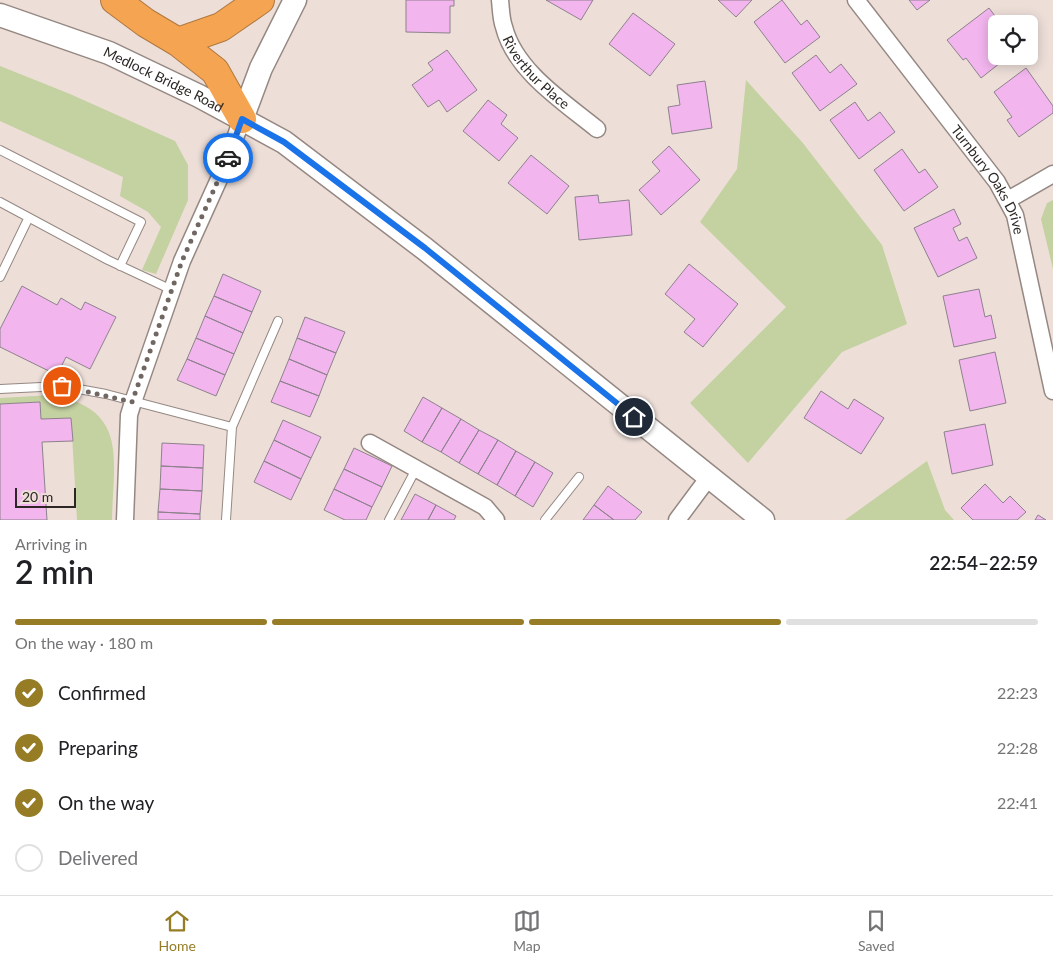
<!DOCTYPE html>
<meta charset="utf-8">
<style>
:root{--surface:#fff;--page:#f2f2f2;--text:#202124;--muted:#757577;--line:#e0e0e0;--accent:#967d25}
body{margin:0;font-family:Lato,sans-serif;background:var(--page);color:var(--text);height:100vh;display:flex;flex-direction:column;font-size:19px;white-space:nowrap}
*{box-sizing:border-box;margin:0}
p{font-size:16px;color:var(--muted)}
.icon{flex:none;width:28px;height:28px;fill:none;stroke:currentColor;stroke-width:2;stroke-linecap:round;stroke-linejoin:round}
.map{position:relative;height:520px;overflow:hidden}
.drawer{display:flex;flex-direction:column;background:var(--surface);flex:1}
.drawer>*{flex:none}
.fabs{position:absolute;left:988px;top:15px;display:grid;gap:10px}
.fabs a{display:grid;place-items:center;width:50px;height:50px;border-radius:8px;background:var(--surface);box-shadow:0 2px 12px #0003;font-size:25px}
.scale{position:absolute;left:15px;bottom:12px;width:61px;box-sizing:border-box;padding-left:5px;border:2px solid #2c2724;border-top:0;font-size:14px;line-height:18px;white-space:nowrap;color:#2c2724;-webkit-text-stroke:4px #edded8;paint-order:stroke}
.pin{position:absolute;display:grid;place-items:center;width:42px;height:42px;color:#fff;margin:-21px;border:2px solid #fff;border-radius:50%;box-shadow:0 1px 5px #0007}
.courier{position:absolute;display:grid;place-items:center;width:50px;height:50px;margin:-25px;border:4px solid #1a73e8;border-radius:50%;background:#fff;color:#222;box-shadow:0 1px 6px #0007}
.head em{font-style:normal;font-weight:600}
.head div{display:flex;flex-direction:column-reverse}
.head{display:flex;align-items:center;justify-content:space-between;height:85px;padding:0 15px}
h1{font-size:32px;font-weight:600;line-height:38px}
.bar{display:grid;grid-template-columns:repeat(4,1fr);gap:8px 5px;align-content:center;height:60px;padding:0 15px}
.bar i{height:6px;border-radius:4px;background:var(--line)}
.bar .current{background:var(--accent)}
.bar p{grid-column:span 4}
ol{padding:0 15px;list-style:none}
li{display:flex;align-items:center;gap:15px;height:55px}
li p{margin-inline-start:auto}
li .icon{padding:5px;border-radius:50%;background:var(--accent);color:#fff;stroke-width:4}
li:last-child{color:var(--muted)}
li i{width:28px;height:28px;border:2px solid var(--line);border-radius:50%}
.tab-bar{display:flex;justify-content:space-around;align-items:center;height:70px;border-top:1px solid var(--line);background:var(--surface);font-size:14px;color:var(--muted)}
.tab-bar a{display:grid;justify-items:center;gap:2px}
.tab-bar .current{color:var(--accent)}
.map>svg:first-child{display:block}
.green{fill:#c4d1a0}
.building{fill:#f2b5ee;stroke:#8d828c}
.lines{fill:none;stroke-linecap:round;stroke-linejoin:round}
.lane-casing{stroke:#958882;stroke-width:10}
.street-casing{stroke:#958882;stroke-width:19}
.secondary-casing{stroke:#958882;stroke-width:25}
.highway-casing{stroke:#af7841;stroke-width:30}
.lane{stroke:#fff;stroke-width:8}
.street{stroke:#fff;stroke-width:16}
.secondary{stroke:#fff;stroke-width:22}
.highway{stroke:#f5a451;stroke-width:28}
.done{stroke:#706763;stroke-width:5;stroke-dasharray:0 9}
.route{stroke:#1a73e8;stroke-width:6}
.labels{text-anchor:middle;stroke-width:5;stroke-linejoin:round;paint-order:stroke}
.street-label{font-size:14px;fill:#2c2724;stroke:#edded8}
</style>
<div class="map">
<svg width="1053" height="520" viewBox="0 0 1053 520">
<rect width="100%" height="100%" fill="#edded8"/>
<path class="green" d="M0 66 70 94 175 141 188 165V200L156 274 142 270 161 227 148 212 120 196 123 177 0 121Z
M746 80 802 142 882 245 907 324 842 352 748 463 690 403 786 307 700 222 737 169Z
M1053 200V269L1041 219 1047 203Z
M53 395C129 410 113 459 112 520H77L71 418 41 419 40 402 0 404V398Z
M927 461 945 510 954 520H845Z"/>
<path class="building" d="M406 0H454V6H450V33L406 32Z
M546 0H593L581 20Z
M718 0H752L736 17Z
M782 0 801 25 807 20 820 37 785 63 754 22Z
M909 0H930L917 10Z
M989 8 1001 24H996V56H1009L981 78 966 58 963 60 947 40Z
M633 13 675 44 650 76 609 44Z
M447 50 477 90 447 112 439 100 428 107 412 85 433 70 428 63Z
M816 55 830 73 841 64 857 84 820 111 792 73Z
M1026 68 1053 106V113L1019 137 1007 120 1012 117 994 92Z
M705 81 712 128 672 134 668 107 680 105 677 85Z
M488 100 507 115 501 124 518 138 499 161 463 131Z
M855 102 868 121 880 112 895 132 859 159 830 120Z
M669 146 700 180 661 215 639 190 660 171 652 162Z
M902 149 919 173 925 169 938 187 904 211 874 170Z
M531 155 569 186 547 214 508 183Z
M598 195 599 203 629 200 632 235 579 240 575 197Z
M954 209 961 224 953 228 959 241 967 237 977 258 938 277 914 228Z
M689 264 738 304 703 347 684 332 695 319 665 294Z
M223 274 261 291 252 312 214 296Z
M22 286 57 305 61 298 81 310 85 302 116 317 90 369 66 357 57 375 0 347V329Z
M979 289 985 317 991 315 996 338 954 347 943 296Z
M214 296 252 312 243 333 205 316Z
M205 316 243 333 234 354 196 338Z
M305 317 345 332 336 353 297 338Z
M196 338 234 354 225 375 187 359Z
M297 338 336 353 327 375 289 359Z
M995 352 1006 403 970 411 959 360Z
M187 359 225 375 216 396 177 380Z
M289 359 327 375 319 396 280 381Z
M280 381 319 396 310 417 271 402Z
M821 391 848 409 854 399 884 418 861 454 804 418Z
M423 397 442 408 422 442 404 431Z
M40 402 41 419 71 418 73 441 42 442 47 520H0V404Z
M442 408 461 419 441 452 422 442Z
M461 419 479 430 459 463 441 452Z
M283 420 321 437 311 458 274 440Z
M985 424 993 465 952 474 944 432Z
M479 430 498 440 478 474 459 463Z
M274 440 311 458 301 479 264 461Z
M498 440 516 451 497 485 478 474Z
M162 443 204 445 203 468 161 466Z
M354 448 392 466 382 487 344 469Z
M516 451 535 462 515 496 497 485Z
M264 461 301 479 291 500 254 482Z
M535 462 553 473 533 507 515 496Z
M161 466 203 468 202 491 160 489Z
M344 469 382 487 372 507 334 489Z
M985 484 1003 503 1010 496 1026 512 1017 520H973L961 508Z
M608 486 642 512 635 520H614L594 505Z
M160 489 202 491 200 514 158 512Z
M334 489 372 507 366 520H345L324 510Z
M415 494 436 505 428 520H401Z
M436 505 456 516 454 520H428Z
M594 505 614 520H583Z
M158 512 200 514V520H158Z
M1038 515 1046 520H1035Z"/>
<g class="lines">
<defs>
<path id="lane" d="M0 150 141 222 120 266
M0 202 108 260 172 290
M0 277 28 219
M0 389 62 386 106 394 232 427 278 321
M226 520 232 427
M389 520 416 469
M545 520 579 477"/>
<g id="street">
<path id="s1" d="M500 0C501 9 501 19 504 27 515 71 564 102 597 129"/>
<path id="s2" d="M856 0 997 182 1015 215 1053 391"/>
<path d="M1008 200 1053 174"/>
<path d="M370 443 485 507 496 520"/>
<path d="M125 520 129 415 133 402 182 261 224 168 242 119"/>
<path d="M677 520 709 477"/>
</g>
<g id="secondary">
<path id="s3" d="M0 15 109 53 199 96 284 142 425 249 763 520"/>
<path d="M242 119 261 68 295 0"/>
</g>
<path id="highway" d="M115 0 146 23 178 42 215 71 242 119
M178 42 221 27 260 0"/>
</defs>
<use href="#lane" class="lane-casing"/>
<use href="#street" class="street-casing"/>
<use href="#secondary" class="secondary-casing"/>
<use href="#highway" class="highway-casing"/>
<use href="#lane" class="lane"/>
<use href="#street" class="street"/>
<use href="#secondary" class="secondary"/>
<use href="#highway" class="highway"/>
</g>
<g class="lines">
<path class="done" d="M62 386 132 402 182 261 228 158"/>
<path class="route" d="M228 158 242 119 284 142 425 248 634 417"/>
</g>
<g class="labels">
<g class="street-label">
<text dy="5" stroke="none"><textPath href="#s1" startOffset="84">Riverthur Place</textPath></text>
<text dy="5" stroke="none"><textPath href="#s3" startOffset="176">Medlock Bridge Road</textPath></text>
<text dy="5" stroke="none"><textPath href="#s2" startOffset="224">Turnbury Oaks Drive</textPath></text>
</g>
</g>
</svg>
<div class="fabs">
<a><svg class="icon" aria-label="locate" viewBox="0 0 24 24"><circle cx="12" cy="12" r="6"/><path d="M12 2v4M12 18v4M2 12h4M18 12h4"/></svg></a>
</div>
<div class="scale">20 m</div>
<div class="pin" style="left:62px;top:386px;background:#ea580c"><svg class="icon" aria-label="bag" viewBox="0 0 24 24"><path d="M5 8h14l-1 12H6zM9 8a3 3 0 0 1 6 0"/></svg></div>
<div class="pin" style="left:634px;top:417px;background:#1f2937"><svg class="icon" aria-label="home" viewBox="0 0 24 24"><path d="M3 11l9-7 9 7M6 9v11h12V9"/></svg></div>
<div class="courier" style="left:228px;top:158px"><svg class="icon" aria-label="car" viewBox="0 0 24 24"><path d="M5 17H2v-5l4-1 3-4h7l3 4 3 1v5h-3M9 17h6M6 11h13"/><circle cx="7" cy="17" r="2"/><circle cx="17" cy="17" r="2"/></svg></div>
</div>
<section class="drawer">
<div class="head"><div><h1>2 min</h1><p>Arriving in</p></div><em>22:54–22:59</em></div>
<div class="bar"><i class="current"></i><i class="current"></i><i class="current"></i><i></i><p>On the way · 180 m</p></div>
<ol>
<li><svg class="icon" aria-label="check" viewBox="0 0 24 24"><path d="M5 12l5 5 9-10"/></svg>Confirmed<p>22:23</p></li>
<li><svg class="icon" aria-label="check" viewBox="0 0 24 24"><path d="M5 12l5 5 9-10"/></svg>Preparing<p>22:28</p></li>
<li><svg class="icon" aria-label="check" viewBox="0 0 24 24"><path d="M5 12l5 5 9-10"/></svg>On the way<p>22:41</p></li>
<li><i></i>Delivered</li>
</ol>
</section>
<nav class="tab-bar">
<a class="current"><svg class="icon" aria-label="home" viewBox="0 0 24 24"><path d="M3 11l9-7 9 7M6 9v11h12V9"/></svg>Home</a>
<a><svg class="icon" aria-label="map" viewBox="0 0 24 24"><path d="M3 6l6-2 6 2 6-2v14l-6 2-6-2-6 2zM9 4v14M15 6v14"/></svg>Map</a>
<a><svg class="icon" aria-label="saved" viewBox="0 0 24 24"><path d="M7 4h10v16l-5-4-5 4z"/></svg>Saved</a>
</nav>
